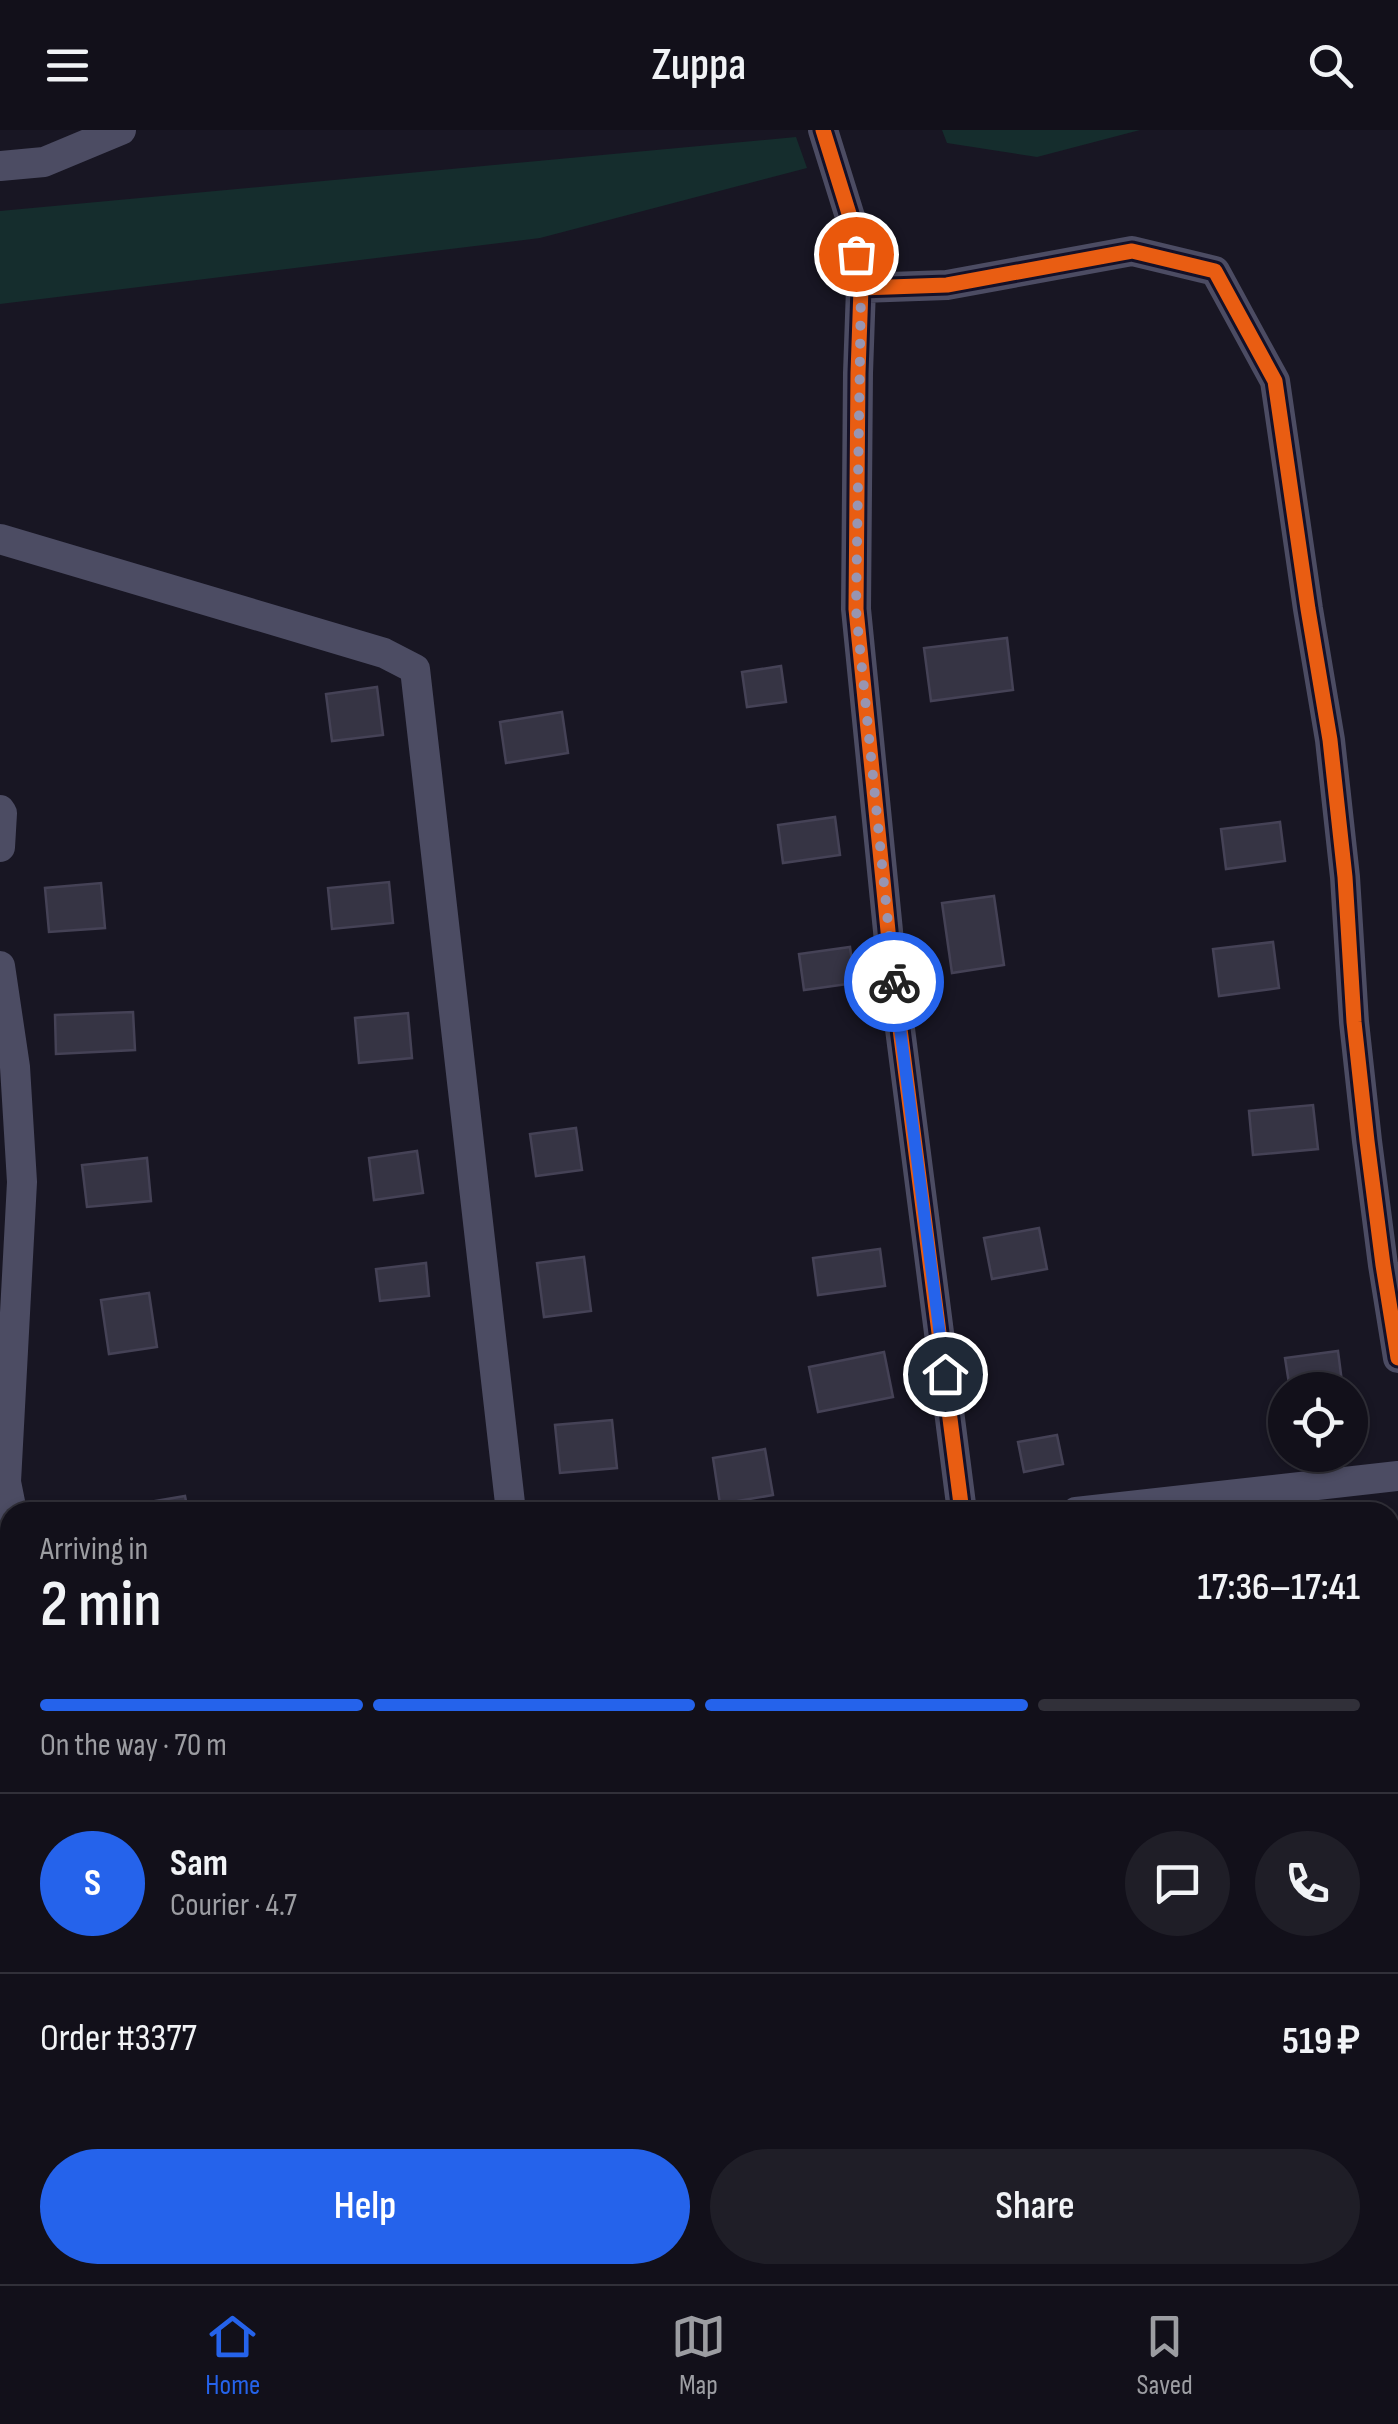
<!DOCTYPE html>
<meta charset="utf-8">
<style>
:root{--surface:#12101a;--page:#1f1e27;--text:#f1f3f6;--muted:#9c9da2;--line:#313039;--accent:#2563eb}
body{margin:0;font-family:"Sofia Sans Condensed",sans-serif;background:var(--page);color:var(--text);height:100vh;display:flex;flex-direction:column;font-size:38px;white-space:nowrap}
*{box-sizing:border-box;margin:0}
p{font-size:32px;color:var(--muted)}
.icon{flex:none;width:55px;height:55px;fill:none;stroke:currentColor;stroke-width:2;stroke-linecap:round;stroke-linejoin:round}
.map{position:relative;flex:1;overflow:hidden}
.drawer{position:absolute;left:0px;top:1372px;width:1400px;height:782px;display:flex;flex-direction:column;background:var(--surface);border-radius:30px 30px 0 0;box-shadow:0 2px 8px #0004,0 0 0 2px var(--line)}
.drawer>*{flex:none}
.buttons{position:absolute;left:1268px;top:1242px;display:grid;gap:20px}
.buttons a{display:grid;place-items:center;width:100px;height:100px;border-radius:50%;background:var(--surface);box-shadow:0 2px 8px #0004,0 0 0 2px var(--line);font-size:50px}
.pin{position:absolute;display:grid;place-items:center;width:85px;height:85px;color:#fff;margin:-42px;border:5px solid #fff;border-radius:50%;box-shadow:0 2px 10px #0007}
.courier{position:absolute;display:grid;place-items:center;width:100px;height:100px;margin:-50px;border:8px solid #2563eb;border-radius:50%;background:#fff;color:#222;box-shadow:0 2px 12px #0007}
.summary em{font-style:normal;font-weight:600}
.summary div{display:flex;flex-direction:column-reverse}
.summary{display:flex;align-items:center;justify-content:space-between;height:170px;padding:0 40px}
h1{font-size:65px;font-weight:600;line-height:75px}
.bar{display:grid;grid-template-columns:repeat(4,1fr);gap:15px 10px;align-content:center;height:120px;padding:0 40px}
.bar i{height:12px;border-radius:8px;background:var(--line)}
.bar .current{background:var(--accent)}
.bar p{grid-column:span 4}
.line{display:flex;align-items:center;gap:25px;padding:0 40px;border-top:2px solid var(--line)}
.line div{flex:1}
.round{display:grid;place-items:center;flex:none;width:105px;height:105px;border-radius:52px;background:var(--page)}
.cta{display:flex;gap:20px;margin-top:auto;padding:20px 40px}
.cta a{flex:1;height:115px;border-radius:60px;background:var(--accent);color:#fff;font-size:40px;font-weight:600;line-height:115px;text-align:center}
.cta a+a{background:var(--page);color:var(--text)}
header{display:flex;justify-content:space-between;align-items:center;height:130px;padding:0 40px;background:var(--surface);font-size:45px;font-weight:600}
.tab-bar{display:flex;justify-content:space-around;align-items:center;height:140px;border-top:2px solid var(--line);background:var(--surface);font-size:28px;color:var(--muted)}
.tab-bar a{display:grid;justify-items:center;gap:5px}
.tab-bar .current{color:var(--accent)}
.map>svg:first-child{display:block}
.green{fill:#152d2d}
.building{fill:#363444;stroke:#454256;stroke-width:2.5}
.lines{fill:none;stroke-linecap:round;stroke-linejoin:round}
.minor{stroke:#4c4c63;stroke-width:30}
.cycleway-casing{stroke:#141128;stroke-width:21}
.cycleway{stroke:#e95d12;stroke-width:15}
.done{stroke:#9895b1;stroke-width:10;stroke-dasharray:0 18}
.route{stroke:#2563eb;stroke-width:12}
</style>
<header><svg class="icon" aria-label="menu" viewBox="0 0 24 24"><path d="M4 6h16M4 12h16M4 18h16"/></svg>Zuppa<svg class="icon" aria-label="search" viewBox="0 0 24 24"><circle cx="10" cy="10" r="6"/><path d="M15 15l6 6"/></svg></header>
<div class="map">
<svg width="1398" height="2154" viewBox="0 0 1398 2154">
<rect width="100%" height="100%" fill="#181623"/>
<path class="green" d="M942 0H1140L1037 27 947 13Z
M796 7 807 38 540 108 0 174V81Z"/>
<path class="building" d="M1007 508 1013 560 931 571 924 518Z
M781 536 786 572 747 577 742 542Z
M377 557 383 605 332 611 326 564Z
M562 582 568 623 506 633 500 592Z
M835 687 840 725 783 733 778 695Z
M1280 692 1285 731 1226 739 1221 699Z
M389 752 393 793 332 799 328 758Z
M101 753 105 798 49 802 45 758Z
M994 766 1004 835 952 843 942 773Z
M1273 812 1279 858 1219 866 1213 819Z
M850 817 855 853 804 860 799 824Z
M133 882 135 920 56 924 55 885Z
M408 883 412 928 359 933 355 888Z
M1313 975 1318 1019 1253 1025 1249 981Z
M576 998 582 1040 536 1046 530 1004Z
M417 1021 423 1063 374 1070 369 1028Z
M147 1028 151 1071 87 1077 82 1035Z
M1039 1098 1047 1139 992 1149 984 1108Z
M880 1119 885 1156 818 1165 813 1128Z
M584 1127 591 1181 544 1187 537 1133Z
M426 1133 429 1166 380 1171 376 1139Z
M149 1163 157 1217 109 1224 101 1170Z
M1338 1221 1343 1260H1290L1285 1228Z
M884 1222 893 1267 818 1282 809 1237Z
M612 1290 617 1338 560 1343 555 1295Z
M1057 1305 1063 1334 1024 1342 1018 1312Z
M765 1319 773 1365 720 1374 713 1328Z
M185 1366 188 1382H128L126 1376Z"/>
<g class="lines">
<path class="minor" d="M823 0 851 90 861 158 858 243 856 479 890 821 962 1382
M0 36 44 32 121 0
M861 158 947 155 1132 121 1215 141 1275 251 1308 479 1330 610 1345 747 1354 892 1367 1011 1383 1135 1398 1228
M0 409 384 523 415 539 511 1382
M0 680 2 683 0 717
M0 836 15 937 22 1052 6 1352 12 1382
M1076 1382 1398 1346
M0 1467H10
M594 2145 595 2154
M1052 2145 1053 2154"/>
<defs>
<path id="cycleway" d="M823 0 851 90 861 158 858 243 856 479 890 821 962 1382
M861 158 947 155 1132 121 1215 141 1275 251 1308 479 1330 610 1345 747 1354 892 1367 1011 1383 1135 1398 1228"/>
</defs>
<use href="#cycleway" class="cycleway-casing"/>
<use href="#cycleway" class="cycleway"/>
</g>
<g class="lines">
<path class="done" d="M856 124 861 158 856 480 894 852"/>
<path class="route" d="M894 852 945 1244"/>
</g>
</svg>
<div class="buttons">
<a><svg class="icon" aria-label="locate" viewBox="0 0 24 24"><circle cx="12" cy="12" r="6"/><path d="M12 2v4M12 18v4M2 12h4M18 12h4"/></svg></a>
</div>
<div class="pin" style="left:856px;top:124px;background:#ea580c"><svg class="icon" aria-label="bag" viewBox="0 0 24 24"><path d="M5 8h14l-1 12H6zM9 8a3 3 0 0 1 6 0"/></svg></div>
<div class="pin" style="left:945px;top:1244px;background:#1f2937"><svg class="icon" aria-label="home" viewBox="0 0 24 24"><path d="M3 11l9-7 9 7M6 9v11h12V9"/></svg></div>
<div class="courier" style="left:894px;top:852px"><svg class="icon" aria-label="bike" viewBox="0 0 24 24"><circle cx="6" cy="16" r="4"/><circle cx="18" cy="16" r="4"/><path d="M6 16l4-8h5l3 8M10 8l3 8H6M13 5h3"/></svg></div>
<section class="drawer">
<div class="summary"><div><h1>2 min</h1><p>Arriving in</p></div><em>17:36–17:41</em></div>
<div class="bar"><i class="current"></i><i class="current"></i><i class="current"></i><i></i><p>On the way · 70 m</p></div>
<div class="line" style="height:180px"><b class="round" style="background:var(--accent);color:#fff">S</b><div><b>Sam</b><p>Courier · 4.7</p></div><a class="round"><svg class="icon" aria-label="chat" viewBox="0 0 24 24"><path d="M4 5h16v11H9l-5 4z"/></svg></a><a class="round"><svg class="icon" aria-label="phone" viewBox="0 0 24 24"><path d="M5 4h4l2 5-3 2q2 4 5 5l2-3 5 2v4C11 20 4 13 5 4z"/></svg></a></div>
<div class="line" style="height:130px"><div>Order #3377</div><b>519 ₽</b></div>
<div class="cta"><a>Help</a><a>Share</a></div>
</section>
</div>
<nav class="tab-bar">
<a class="current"><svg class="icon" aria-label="home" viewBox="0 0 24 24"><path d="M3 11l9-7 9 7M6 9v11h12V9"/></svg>Home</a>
<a><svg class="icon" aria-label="map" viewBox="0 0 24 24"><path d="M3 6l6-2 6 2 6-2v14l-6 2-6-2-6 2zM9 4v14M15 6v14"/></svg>Map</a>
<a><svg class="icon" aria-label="saved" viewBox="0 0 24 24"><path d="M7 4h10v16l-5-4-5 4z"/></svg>Saved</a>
</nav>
